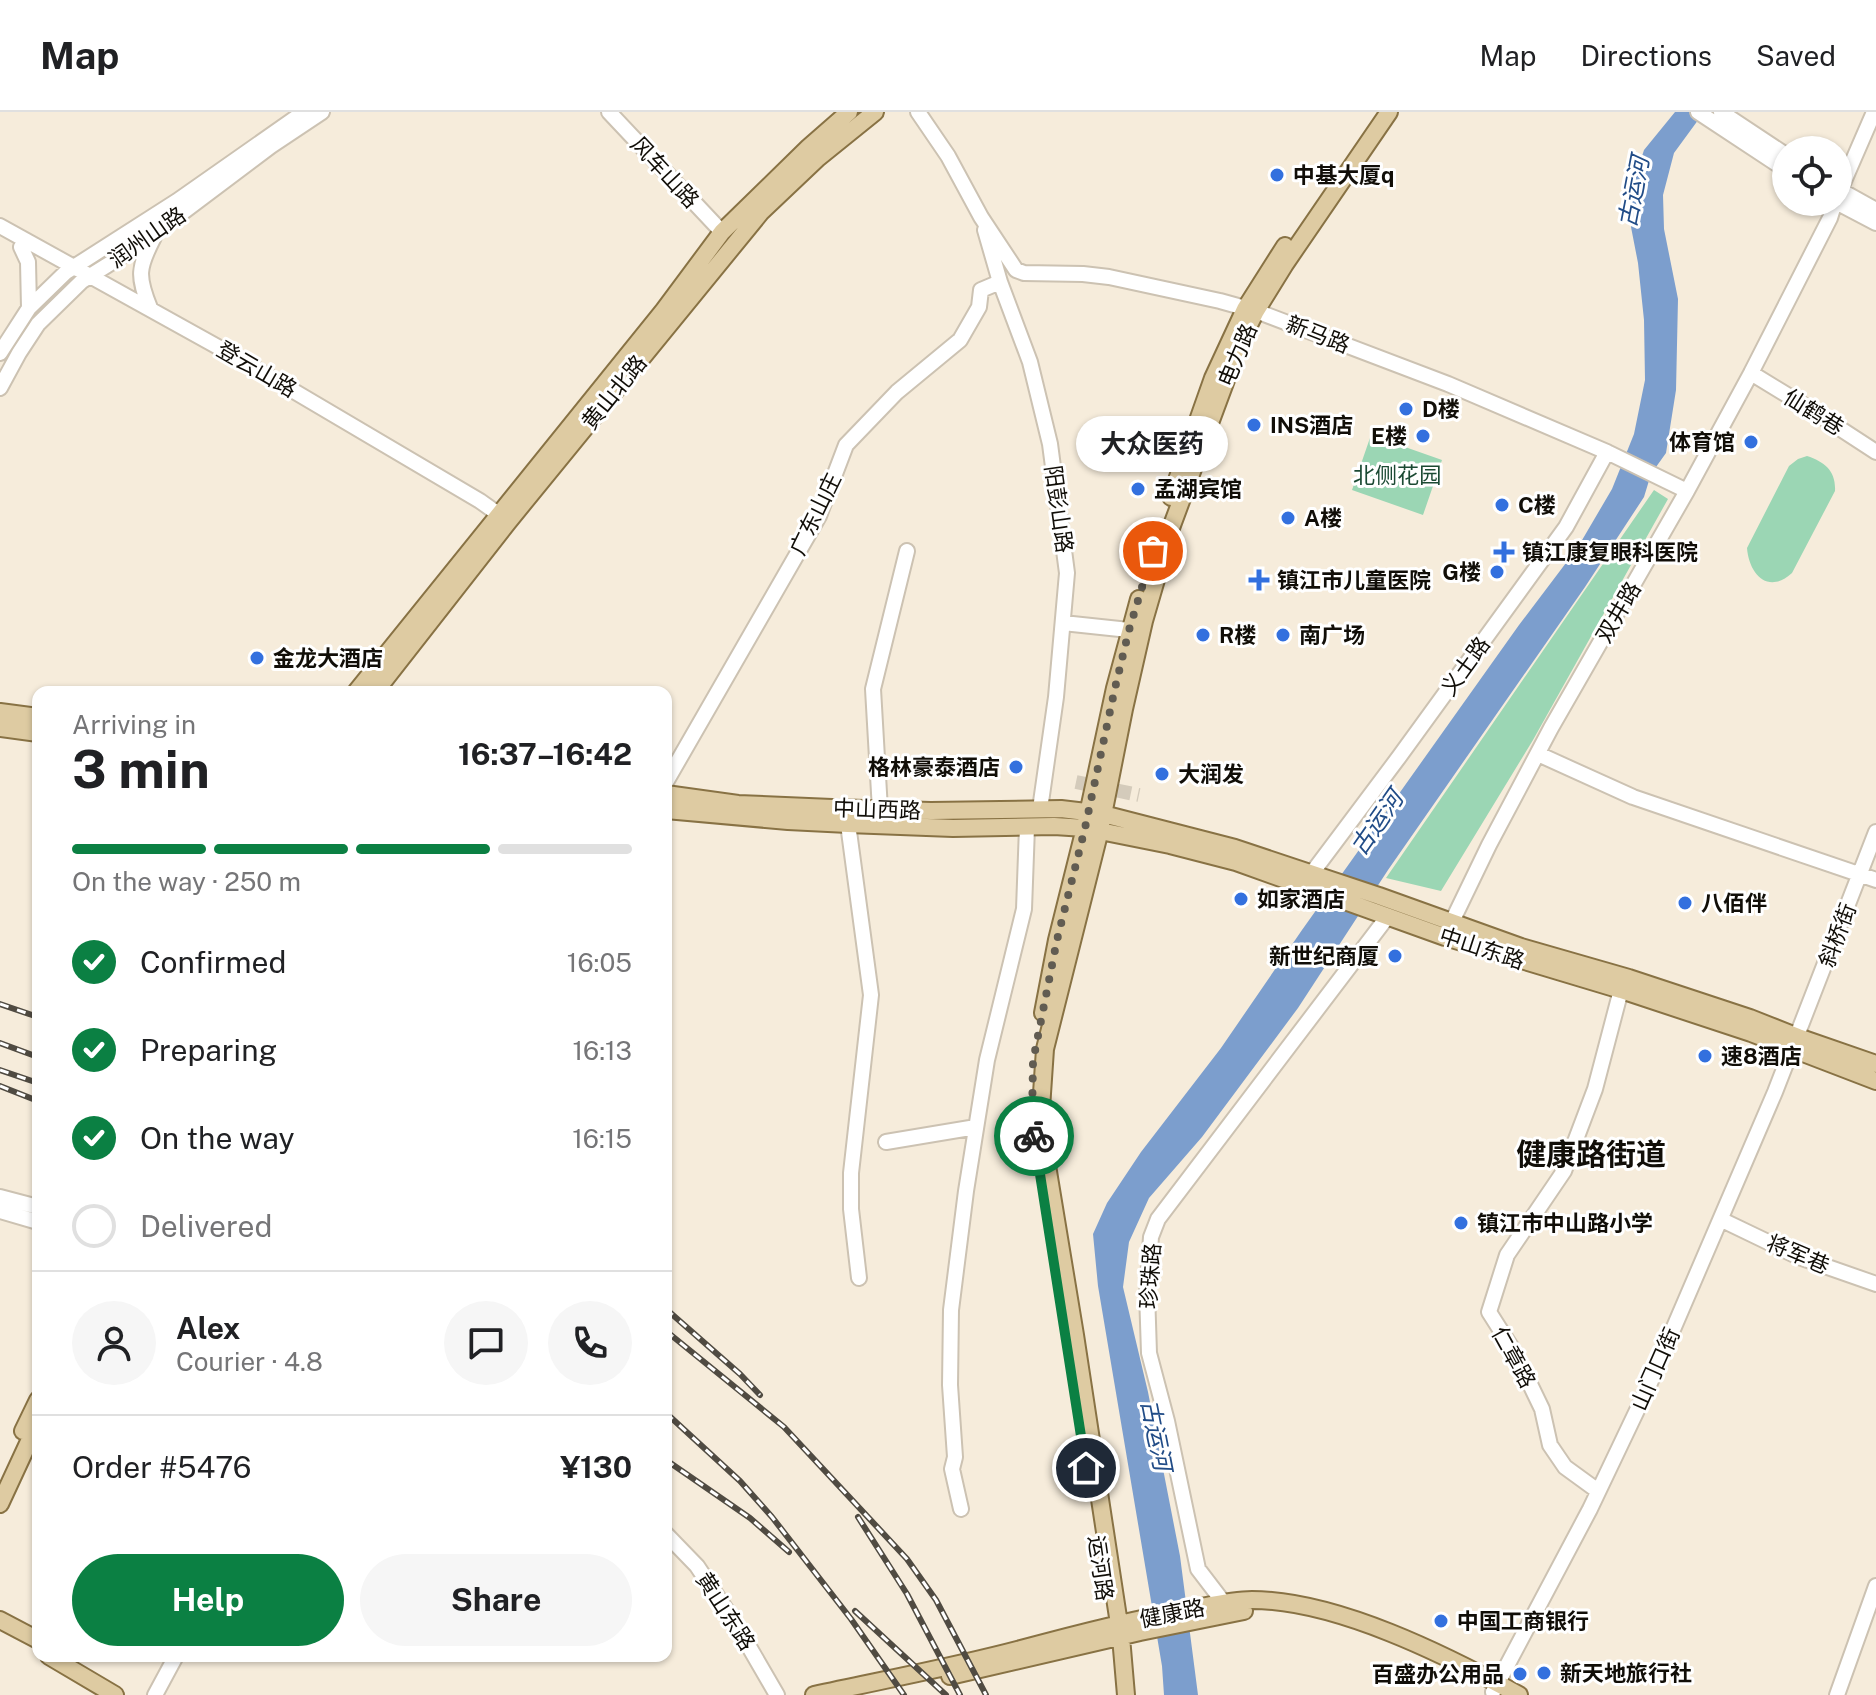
<!DOCTYPE html>
<meta charset="utf-8">
<style>
:root{--surface:#fff;--page:#f6f6f6;--text:#202124;--muted:#757577;--line:#e0e0e0;--accent:#0b8043}
body{margin:0;font-family:"Public Sans","Noto Sans SC",sans-serif;background:var(--page);color:var(--text);height:100vh;display:flex;flex-direction:column;font-size:30px;white-space:nowrap}
*{box-sizing:border-box;margin:0}
p{font-size:26px;color:var(--muted)}
.icon{flex:none;width:44px;height:44px;fill:none;stroke:currentColor;stroke-width:2;stroke-linecap:round;stroke-linejoin:round}
.map{position:relative;flex:1;overflow:hidden}
.drawer{position:absolute;left:32px;top:574px;width:640px;height:976px;display:flex;flex-direction:column;background:var(--surface);border-radius:16px;box-shadow:0 2px 6px #0004}
.drawer>*{flex:none}
.tools{position:absolute;left:1772px;top:24px;display:grid;gap:16px}
.tools a{display:grid;place-items:center;width:80px;height:80px;border-radius:50%;background:var(--surface);box-shadow:0 2px 6px #0004;font-size:40px}
.pin{position:absolute;display:grid;place-items:center;width:68px;height:68px;color:#fff;margin:-34px;border:4px solid #fff;border-radius:50%;box-shadow:0 2px 8px #0007}
.courier{position:absolute;display:grid;place-items:center;width:80px;height:80px;margin:-40px;border:6px solid #0b8043;border-radius:50%;background:#fff;color:#222;box-shadow:0 2px 10px #0007}
.bubble{position:absolute;height:56px;border-radius:28px;background:var(--surface);box-shadow:0 2px 6px #0004;font-size:26px;font-weight:700;line-height:56px;text-align:center}
.head em{font-style:normal;font-weight:700}
.head div{display:flex;flex-direction:column-reverse}
.head{display:flex;align-items:center;justify-content:space-between;height:136px;padding:0 40px}
h1{font-size:52px;font-weight:700;line-height:60px}
.bar{display:grid;grid-template-columns:repeat(4,1fr);gap:12px 8px;align-content:center;height:96px;padding:0 40px}
.bar i{height:10px;border-radius:6px;background:var(--line)}
.bar .current{background:var(--accent)}
.bar p{grid-column:span 4}
.line{display:flex;align-items:center;gap:20px;padding:0 40px;border-top:2px solid var(--line)}
.line div{flex:1}
.round{display:grid;place-items:center;flex:none;width:84px;height:84px;border-radius:42px;background:var(--page)}
ol{padding:0 40px;list-style:none}
li{display:flex;align-items:center;gap:24px;height:88px}
li p{margin-inline-start:auto}
li .icon{padding:8px;border-radius:50%;background:var(--accent);color:#fff;stroke-width:4}
li:last-child{color:var(--muted)}
li i{width:44px;height:44px;border:4px solid var(--line);border-radius:50%}
.cta{display:flex;gap:16px;margin-top:auto;padding:16px 40px}
.cta a{flex:1;height:92px;border-radius:48px;background:var(--accent);color:#fff;font-size:32px;font-weight:700;line-height:92px;text-align:center}
.cta a+a{background:var(--page);color:var(--text)}
header{display:flex;align-items:center;gap:48px;box-sizing:border-box;height:112px;padding:0 40px;background:var(--surface);border-bottom:2px solid var(--line)}
header strong{font-size:38px}
nav{display:flex;gap:44px;margin-inline-start:auto;font-size:28px}
.map>svg:first-child{display:block}
.green{fill:#9bd6b4}
.water{fill:#7c9ecd}
.lines{fill:none;stroke-linecap:round;stroke-linejoin:round}
.minor-tunnel{stroke:#d4cbbb;stroke-width:14;stroke-dasharray:14 7;stroke-linecap:butt}
.minor-casing{stroke:#ccc2b2;stroke-width:18}
.major-casing{stroke:#887244;stroke-width:20}
.minor{stroke:#fff;stroke-width:14}
.major{stroke:#decba2;stroke-width:16}
.rail-casing{stroke:#504b42;stroke-width:6}
.rail{stroke:#fff;stroke-width:3;stroke-dasharray:9;stroke-linecap:butt}
.done{stroke:#615c52;stroke-width:8;stroke-dasharray:0 14.4}
.route{stroke:#0b8043;stroke-width:10}
.poi-dot{fill:#3370de;stroke:#fff;stroke-width:3}
.labels{text-anchor:middle;stroke-width:6;stroke-linejoin:round;paint-order:stroke}
.street-label{font-size:22px;fill:#110e08;stroke:#fff}
.poi-label{font-size:22px;font-weight:bold;fill:#110e08;stroke:#fff;text-anchor:start}
.park-label{font-size:22px;fill:#1b4a33;stroke:#fff}
.water-label{font-size:24px;font-style:italic;fill:#214c87;stroke:#fff}
.district-label{font-size:30px;font-weight:bold;fill:#110e08;stroke:#fff}
</style>
<header>
<strong>Map</strong>
<nav><a>Map</a><a>Directions</a><a>Saved</a></nav>
</header>
<div class="map">
<svg width="1876" height="1583" viewBox="0 0 1876 1583">
<rect width="100%" height="100%" fill="#f6ecdb"/>
<path class="green" d="M1371 323 1442 348 1423 403 1352 378Z
M1807 344C1825 350 1836 359 1835 379L1792 461C1768 483 1749 462 1747 436L1789 354 1798 347Z
M1654 378 1668 387 1533 628 1441 779 1386 766Z"/>
<path class="water" d="M1675 0H1704L1674 41 1663 83 1664 117 1678 187 1676 278 1666 341 1651 362 1644 385 1585 475 1388 758 1298 896 1202 1025 1149 1086 1129 1130 1123 1175 1148 1280 1180 1444 1198 1583H1164L1162 1554 1098 1174 1093 1122 1107 1091 1141 1040 1221 936 1302 818 1519 513 1578 435 1612 377 1634 322 1645 268 1644 208 1638 151 1631 115V78L1644 38Z"/>
<g class="lines">
<path class="minor-tunnel" d="M1076 670 1139 683"/>
<defs>
<path id="minor" d="M609 0 722 120
M918 0 948 44 981 105 1016 158 1024 161 1083 162 1109 165 1220 189 1256 199 1448 272 1607 340 1687 379
M1698 0 1786 58
M1721 0 1786 43
M1838 77 1876 98
M1838 83 1874 0
M1836 90 1876 111
M0 114 236 245 480 389 508 409
M985 118 1000 170 1030 250 1050 332 1067 461 1056 585 1040 697
M21 135 28 150 29 196
M150 196C137 164 138 156 154 125
M0 241 29 196 66 160 177 89 304 0
M1751 261 1810 297 1876 340
M0 276 19 241 38 212 82 169 138 134 271 34 322 0
M1063 511 1129 518
M1538 642 1633 685 1876 768
M666 670 819 404 846 333 897 280 960 228 979 195 981 178 1000 170
M880 698 873 577 907 439
M848 712 871 883 851 1061V1097L859 1166
M1312 761 1399 645 1566 415 1607 340
M1447 820 1489 733 1551 616 1687 379 1751 261 1830 106 1835 90
M886 1030 976 1015
M0 1085 38 1095
M0 1099 38 1110
M1722 1108 1799 1145 1876 1172
M1598 1379 1565 1355 1550 1333 1542 1297 1515 1241 1489 1200 1507 1143 1564 1059 1595 977 1621 878
M961 1397 952 1357 955 1345 950 1273 951 1198 966 1079 987 948 1024 797 1027 715
M666 1422 697 1454 737 1514 777 1583
M1224 1491 1198 1457 1167 1309 1149 1241 1147 1180 1151 1125 1158 1107 1388 804
M1493 1580 1590 1397 1650 1271 1775 980 1876 720
M155 1583 176 1544
M1837 1583 1876 1474"/>
<path id="major" d="M1171 385 1213 266 1245 197 1285 134
M356 580 664 198 722 120 809 35 849 0
M375 580 508 410 761 100 818 46 875 0
M0 600 38 605
M0 616 38 621
M666 682 738 692 832 696 931 699 1061 697 1103 702 1235 736 1379 784 1521 835 1629 866 1750 906 1798 925 1876 952
M666 698 788 709 848 712 953 716 1054 714 1085 716 1170 733 1236 750 1445 825 1621 878 1751 921 1876 969
M1043 901 1057 828 1085 716 1115 576 1139 487
M23 1319 38 1288
M0 1392 38 1310
M0 1508 38 1528
M49 1544 115 1583
M950 1564 1140 1520 1244 1499
M814 1583C883 1568 953 1555 1021 1537 1076 1522 1131 1508 1186 1498 1208 1494 1231 1488 1252 1488 1336 1488 1446 1543 1519 1583
M1126 1583 1121 1525 1075 1223 1040 1011 1045 937 1100 718 1124 597 1144 509 1171 416 1239 233 1256 199 1285 152 1389 0"/>
</defs>
<use href="#minor" class="minor-casing"/>
<use href="#major" class="major-casing"/>
<use href="#minor" class="minor"/>
<use href="#major" class="major"/>
<defs>
<path id="rail" d="M0 892 38 905
M0 931 38 945
M0 958 38 971
M0 974 38 989
M666 1197 740 1262 760 1283
M666 1219 784 1315 907 1447 936 1488 986 1583
M666 1301 740 1369 772 1405 851 1507 904 1583
M666 1348 750 1406 789 1440
M858 1405 907 1482 960 1583
M855 1499 946 1583"/>
</defs>
<use href="#rail" class="rail-casing"/>
<use href="#rail" class="rail"/>
</g>
<g class="lines">
<path class="done" d="M1034 1024 1032 1008 1033 949 1057 828 1085 716 1115 576 1129 518 1153 439"/>
<path class="route" d="M1034 1024 1086 1356"/>
</g>
<g class="poi-dot">
<circle cx="1277" cy="63" r="8"/>
<circle cx="1406" cy="297" r="8"/>
<circle cx="1254" cy="313" r="8"/>
<circle cx="1423" cy="324" r="8"/>
<circle cx="1751" cy="330" r="8"/>
<circle cx="1138" cy="377" r="8"/>
<circle cx="1502" cy="393" r="8"/>
<circle cx="1288" cy="406" r="8"/>
<path d="M1500 428h8v8h8v8h-8v8h-8v-8h-8v-8h8z"/>
<circle cx="1497" cy="460" r="8"/>
<path d="M1255 456h8v8h8v8h-8v8h-8v-8h-8v-8h8z"/>
<circle cx="1203" cy="523" r="8"/>
<circle cx="1283" cy="523" r="8"/>
<circle cx="257" cy="546" r="8"/>
<circle cx="1016" cy="655" r="8"/>
<circle cx="1162" cy="662" r="8"/>
<circle cx="1241" cy="787" r="8"/>
<circle cx="1685" cy="791" r="8"/>
<circle cx="1395" cy="844" r="8"/>
<circle cx="1705" cy="944" r="8"/>
<circle cx="1461" cy="1111" r="8"/>
<circle cx="1441" cy="1509" r="8"/>
<circle cx="1544" cy="1561" r="8"/>
<circle cx="1520" cy="1562" r="8"/>
</g>
<g class="labels">
<g class="street-label">
<text transform="translate(665 60) rotate(47)" y="8">风车山路</text>
<text transform="translate(147 125) rotate(-35)" y="8">润州山路</text>
<text transform="translate(1318 222) rotate(21)" y="8">新马路</text>
<text transform="translate(1237 243) rotate(-67)" y="8">电力路</text>
<text transform="translate(257 257) rotate(30)" y="8">登云山路</text>
<text transform="translate(614 280) rotate(-51)" y="8">黄山北路</text>
<text transform="translate(1814 300) rotate(32)" y="8">仙鹤巷</text>
<text transform="translate(1059 397) rotate(82)" y="8">阳彭山路</text>
<text transform="translate(815 402) rotate(-64)" y="8">广东山庄</text>
<text transform="translate(1618 500) rotate(-60)" y="8">双井路</text>
<text transform="translate(1465 554) rotate(-54)" y="8">义土路</text>
<text transform="translate(877 697) rotate(2)" y="8">中山西路</text>
<text transform="translate(1837 823) rotate(-69)" y="8">斜桥街</text>
<text transform="translate(1482 836) rotate(18)" y="8">中山东路</text>
<text transform="translate(1798 1142) rotate(23)" y="8">将军巷</text>
<text transform="translate(1150 1164) rotate(-86)" y="8">珍珠路</text>
<text transform="translate(1514 1245) rotate(61)" y="8">仁章路</text>
<text transform="translate(1655 1257) rotate(-66)" y="8">山门口街</text>
<text transform="translate(1101 1456) rotate(82)" y="8">运河路</text>
<text transform="translate(726 1499) rotate(57)" y="8">黄山东路</text>
<text transform="translate(1172 1501) rotate(-11)" y="8">健康路</text>
</g>
<g class="poi-label">
<text x="1293" y="71">中基大厦q</text>
<text x="1422" y="305">D楼</text>
<text x="1270" y="321">INS酒店</text>
<text x="1407" y="332" text-anchor="end">E楼</text>
<text x="1735" y="338" text-anchor="end">体育馆</text>
<text x="1154" y="385">孟湖宾馆</text>
<text x="1518" y="401">C楼</text>
<text x="1304" y="414">A楼</text>
<text x="1522" y="448">镇江康复眼科医院</text>
<text x="1481" y="468" text-anchor="end">G楼</text>
<text x="1277" y="476">镇江市儿童医院</text>
<text x="1219" y="531">R楼</text>
<text x="1299" y="531">南广场</text>
<text x="273" y="554">金龙大酒店</text>
<text x="1000" y="663" text-anchor="end">格林豪泰酒店</text>
<text x="1178" y="670">大润发</text>
<text x="1257" y="795">如家酒店</text>
<text x="1701" y="799">八佰伴</text>
<text x="1379" y="852" text-anchor="end">新世纪商厦</text>
<text x="1721" y="952">速8酒店</text>
<text x="1477" y="1119">镇江市中山路小学</text>
<text x="1457" y="1517">中国工商银行</text>
<text x="1560" y="1569">新天地旅行社</text>
<text x="1504" y="1570" text-anchor="end">百盛办公用品</text>
</g>
<g class="park-label">
<text x="1397" y="371">北侧花园</text>
</g>
<g class="water-label">
<text transform="translate(1634 80) rotate(-79)" y="8">古运河</text>
<text transform="translate(1377 711) rotate(-55)" y="8">古运河</text>
<text transform="translate(1156 1323) rotate(79)" y="8">古运河</text>
</g>
<g class="district-label">
<text x="1591" y="1053">健康路街道</text>
</g>
</g>
</svg>
<div class="tools">
<a><svg class="icon" aria-label="locate" viewBox="0 0 24 24"><circle cx="12" cy="12" r="6"/><path d="M12 2v4M12 18v4M2 12h4M18 12h4"/></svg></a>
</div>
<div class="pin" style="left:1153px;top:439px;background:#ea580c"><svg class="icon" aria-label="bag" viewBox="0 0 24 24"><path d="M5 8h14l-1 12H6zM9 8a3 3 0 0 1 6 0"/></svg></div>
<div class="pin" style="left:1086px;top:1356px;background:#1f2937"><svg class="icon" aria-label="home" viewBox="0 0 24 24"><path d="M3 11l9-7 9 7M6 9v11h12V9"/></svg></div>
<div class="courier" style="left:1034px;top:1024px"><svg class="icon" aria-label="bike" viewBox="0 0 24 24"><circle cx="6" cy="16" r="4"/><circle cx="18" cy="16" r="4"/><path d="M6 16l4-8h5l3 8M10 8l3 8H6M13 5h3"/></svg></div>
<div class="bubble" style="left:1076px;top:304px;width:152px">大众医药</div>
<section class="drawer">
<div class="head"><div><h1>3 min</h1><p>Arriving in</p></div><em>16:37–16:42</em></div>
<div class="bar"><i class="current"></i><i class="current"></i><i class="current"></i><i></i><p>On the way · 250 m</p></div>
<ol>
<li><svg class="icon" aria-label="check" viewBox="0 0 24 24"><path d="M5 12l5 5 9-10"/></svg>Confirmed<p>16:05</p></li>
<li><svg class="icon" aria-label="check" viewBox="0 0 24 24"><path d="M5 12l5 5 9-10"/></svg>Preparing<p>16:13</p></li>
<li><svg class="icon" aria-label="check" viewBox="0 0 24 24"><path d="M5 12l5 5 9-10"/></svg>On the way<p>16:15</p></li>
<li><i></i>Delivered</li>
</ol>
<div class="line" style="height:144px"><a class="round"><svg class="icon" aria-label="person" viewBox="0 0 24 24"><circle cx="12" cy="8" r="4"/><path d="M4 21q1-7 8-7t8 7"/></svg></a><div><b>Alex</b><p>Courier · 4.8</p></div><a class="round"><svg class="icon" aria-label="chat" viewBox="0 0 24 24"><path d="M4 5h16v11H9l-5 4z"/></svg></a><a class="round"><svg class="icon" aria-label="phone" viewBox="0 0 24 24"><path d="M5 4h4l2 5-3 2q2 4 5 5l2-3 5 2v4C11 20 4 13 5 4z"/></svg></a></div>
<div class="line" style="height:104px"><div>Order #5476</div><b>¥130</b></div>
<div class="cta"><a>Help</a><a>Share</a></div>
</section>
</div>
